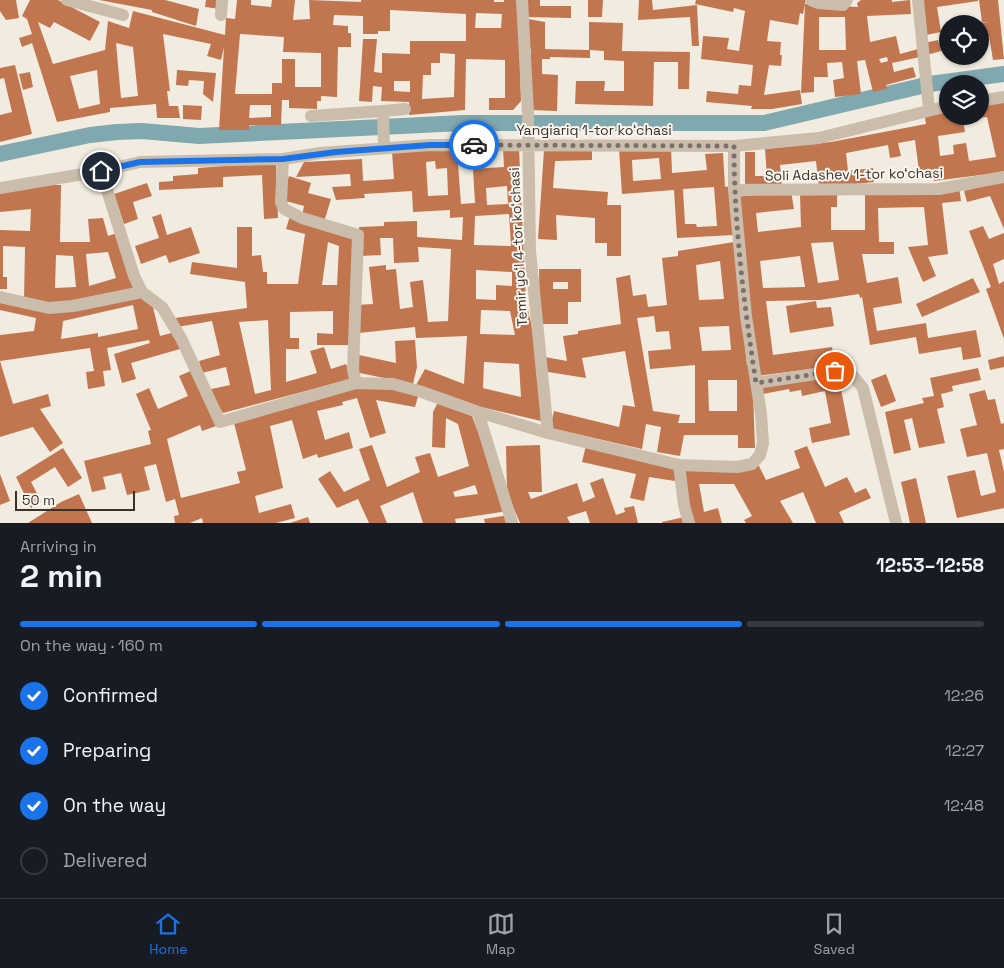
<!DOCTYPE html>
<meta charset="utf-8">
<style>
:root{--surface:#171b24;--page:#242831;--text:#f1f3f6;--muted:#9ea1a6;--line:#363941;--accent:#1a73e8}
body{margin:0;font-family:"Space Grotesk",sans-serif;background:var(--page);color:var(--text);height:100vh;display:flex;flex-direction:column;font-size:19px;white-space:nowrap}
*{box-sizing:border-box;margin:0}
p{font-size:16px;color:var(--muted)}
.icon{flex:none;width:28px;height:28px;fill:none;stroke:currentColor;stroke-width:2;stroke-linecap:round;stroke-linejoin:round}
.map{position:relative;height:523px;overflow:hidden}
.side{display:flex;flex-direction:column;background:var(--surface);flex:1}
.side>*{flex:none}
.buttons{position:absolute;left:939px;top:15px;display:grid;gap:10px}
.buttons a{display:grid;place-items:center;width:50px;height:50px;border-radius:50%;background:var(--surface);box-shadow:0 1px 4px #0004;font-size:25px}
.scale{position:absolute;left:15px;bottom:12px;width:120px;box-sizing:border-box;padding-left:5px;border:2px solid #39312b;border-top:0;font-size:14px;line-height:18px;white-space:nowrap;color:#39312b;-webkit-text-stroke:4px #faf5ed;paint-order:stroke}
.pin{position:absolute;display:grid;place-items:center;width:42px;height:42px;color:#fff;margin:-21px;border:2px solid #fff;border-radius:50%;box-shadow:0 1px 5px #0007}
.courier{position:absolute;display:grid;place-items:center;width:50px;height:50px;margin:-25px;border:4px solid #1a73e8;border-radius:50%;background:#fff;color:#222;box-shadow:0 1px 6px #0007}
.head em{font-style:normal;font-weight:700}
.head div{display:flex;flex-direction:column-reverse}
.head{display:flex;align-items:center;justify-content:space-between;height:85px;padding:0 20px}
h1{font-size:32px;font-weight:700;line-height:38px}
.bar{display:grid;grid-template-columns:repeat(4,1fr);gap:8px 5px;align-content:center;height:60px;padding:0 20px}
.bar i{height:6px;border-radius:4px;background:var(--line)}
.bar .on{background:var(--accent)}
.bar p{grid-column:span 4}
ol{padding:0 20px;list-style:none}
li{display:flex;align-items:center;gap:15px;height:55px}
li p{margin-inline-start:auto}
li .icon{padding:5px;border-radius:50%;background:var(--accent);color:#fff;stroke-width:4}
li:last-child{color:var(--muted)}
li i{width:28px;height:28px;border:2px solid var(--line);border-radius:50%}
.menu{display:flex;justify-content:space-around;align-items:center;height:70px;border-top:1px solid var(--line);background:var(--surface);font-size:14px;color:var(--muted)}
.menu a{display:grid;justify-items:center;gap:2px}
.menu .on{color:var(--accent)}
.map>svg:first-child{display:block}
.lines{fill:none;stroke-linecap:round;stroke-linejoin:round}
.canal{stroke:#80a8af;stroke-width:16}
.building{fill:#c17650;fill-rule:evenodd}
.minor{stroke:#cbbdac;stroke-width:12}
.done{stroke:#7a726a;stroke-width:5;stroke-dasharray:0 9}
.route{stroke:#1a73e8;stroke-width:6}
.labels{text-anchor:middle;stroke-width:4;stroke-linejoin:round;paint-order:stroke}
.street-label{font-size:14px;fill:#39312b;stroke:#faf5ed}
</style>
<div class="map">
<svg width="1004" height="523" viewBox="0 0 1004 523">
<rect width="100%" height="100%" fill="#f2ece0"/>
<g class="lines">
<path class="canal" d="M0 154 90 135 117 132 142 131 199 136 463 123H764L930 84 1004 74"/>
</g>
<path class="building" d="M0 0H16L19 18 6 20 0 11Z
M30 0H58L100 22 90 41 54 22 50 28 38 22 53 64 105 50 108 21 129 28 133 11 225 35 226 18 235 19 237 0H251V5L271 7 272 0H295L293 20 310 19 309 0 361 2V0H494V2H504V0H518L521 101 513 110H489V98H505V60L466 59 465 110 409 115V102L381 101 382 87 373 86 372 102 359 101 363 39H377L374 72 382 73V53L410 54V41H466V14L390 10V31H378V34H363V16L334 15 333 25 348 26V33H351V47H338L337 97 321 96V101H317V109L289 108V100H282L281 125H249V130H219L224 47 221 60 207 56 211 44 163 34 170 91H167L169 106H178L180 118H157L156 104 110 108V112L57 122 32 43 22 47 19 38 32 34 27 19 22 16ZM476 13 502 14 501 28H475ZM240 34 284 37 283 52 321 53V87H295V59H282V83H272V94H235ZM116 43 133 47 138 96 121 98ZM440 53 455 54 454 97 422 99 423 75H431V63H440ZM97 70 100 104 79 109 70 76ZM394 81H410V92L394 91ZM250 105H271V117L249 118Z
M99 0H165L199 9 196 26 152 12V10Z
M206 0H221L220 9 205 7Z
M527 0H540V6H571V18L526 17Z
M588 0H603L602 17H588Z
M639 0H652L653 10 697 5 699 46H692L690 17 638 20Z
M696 0H806L805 4 858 7 857 3 861 0H892V2L910 0 911 14 867 16 870 42 896 36 900 54 918 49 920 57 892 63 894 72 913 67 916 77 886 85 887 89 873 92 865 60 857 61 861 94 835 97 833 80 844 78 842 62 827 63 828 77H814V92L801 93 805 4 803 14 800 13 798 25 770 20 767 41 781 42 780 55H782L781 66 769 65 764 95 800 90 802 104 772 109H751L752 106 706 102 707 91 738 94 739 85 751 86 753 65 701 59 703 36 729 38 727 49 739 51 745 11 734 8 733 12 695 4ZM819 17H845L846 50H819ZM887 57 888 61 881 63 879 59Z
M922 0H978V1L937 7 941 32 926 35Z
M979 0H998L1004 59 993 60 989 36 980 38V23L988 22H982Z
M528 19 545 22V49L589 50V22L623 23 622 51 690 52 689 89H678V62H654L653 106 575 104 576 81H605L604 91H624V61L604 60V51L590 50V58L550 57V59H542V74L558 75 557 111 530 110 531 49H527Z
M948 30V44H943L941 31Z
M938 40 941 51 927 55 924 43Z
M15 65 32 134 0 142V115L12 112 4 78 0 79V68Z
M177 70 216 73 213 102 203 94 204 81 189 80 188 86 176 85Z
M30 72 33 87 23 90 19 74Z
M1004 101V172L934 181 932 170 919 171 915 140 898 143 901 156 890 158 888 145 846 153 848 171 873 168 874 182 819 188 816 161 780 165 782 186 745 187V152H755V176H767L765 149 831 142 926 124 924 112 948 109V116H980V105ZM987 117 996 157 969 161 966 143 953 145 954 154 940 156 938 136 965 132 963 120Z
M183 105 202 106 201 120 183 119Z
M671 145 672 173 707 170 705 154 723 153 725 187 731 186 734 235 677 238 674 190 622 194 619 149ZM659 158 661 179 633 181 632 160ZM714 187 717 226 697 227 696 224H685L683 189Z
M465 148 466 164H458L461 204 475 203 473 169 504 167 503 149 519 148 526 301 534 336 541 421 464 403 416 385 425 369 464 384 467 336 416 338 415 327 359 333 357 305 373 304 369 267 386 265V270L396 269 400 309 413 307 410 282 423 280 428 322 448 321 451 249 418 247 419 262 394 263 393 238H380L381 255 360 256 359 227 384 226V222L417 221V237L462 240 463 217 450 218V210L413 212 412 191 364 194 365 198 336 200 332 187 351 186 350 174 296 177 304 162 362 159 363 181 394 179 392 152ZM435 161 436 169 447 168 448 195 428 196 426 162ZM507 186 508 204 487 205 486 188ZM509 214 511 246 474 245 475 216ZM476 270 512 272V286L496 285V300L476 299ZM481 310 510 311 515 335 480 334ZM484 362 519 364 521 397 483 388Z
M592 149V160L555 161 553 188 608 192 607 205H621V256H607V243H595V218L556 215 557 240 538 239 544 150Z
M276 162 278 218 264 219 262 175 223 177V187L159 190V182L173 181V176L198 174V168Z
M289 176 311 183 308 193 331 199 324 222 302 216 304 206 282 200Z
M1004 180V229L990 196 967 202 964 191Z
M147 183 152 196 133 202 138 219 124 224 114 194Z
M45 185H61L60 242H90L88 219 103 218 108 236 117 233 133 288 90 301 43 303 24 300 25 247 3 246V277H7V289H0V230L30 231 31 209 0 212V190ZM108 252 116 278 89 286 86 254ZM56 255 73 256 76 287 55 288Z
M959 187 961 201 942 203 948 254 928 257 936 276 923 282 908 247 928 245 924 207 878 208 879 242H894V254H862L867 283 898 277 902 303 873 308 877 331 926 323 928 338 976 330 981 357 963 360 961 347 919 354 916 337 870 345 862 297 860 298 859 294 820 300 766 301 773 355 832 347 835 366 756 376 736 197 791 191 794 209 756 213 758 232 801 227 800 195 837 191V207H831V230H865V190ZM833 242 839 280 818 283 811 243ZM800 256 805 287 763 288 760 261Z
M161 214 167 235 191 227 200 253 169 263 166 255 141 264 135 246 159 238 152 217Z
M290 216 354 236 351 345H317V333L333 334V311L290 312V338H299V349H286V382L317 373 310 351 324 347 331 369 346 364 351 379 223 413 207 390 230 385 226 367 202 373 199 361 220 355 212 321 177 327 175 318 247 308 245 282 190 274 192 262 237 268V227H252V256L261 255 263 272H267V284H298L305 234 286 229ZM328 242 339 246 337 285H322ZM268 320 271 390 255 394 239 322Z
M983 226 989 239 1004 233V259L993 264 999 284 1004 281V339L986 289 991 287 969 231Z
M734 242 747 365H752L755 448H738V435H684L680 456 657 452 661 427 646 424 642 449 550 428 554 411 619 427 623 405 635 407 625 351 582 358 586 378 542 371 545 357 567 361 563 336 578 334V331L621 324 616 278 630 275 633 296 646 294 648 307 667 305 662 258 678 256V251ZM720 261 724 299 699 300 696 265ZM654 316 656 332 669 331 671 349 648 351 650 369 695 365V423H678L680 415 653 411 637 318ZM729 326 731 350 702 351 699 327ZM708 380H737V411H709Z
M539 269H581V302H568V324H540ZM553 282H568V289H553Z
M973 278 980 292 922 317 916 304Z
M137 294 152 303 160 336 175 332 180 349 131 363 136 379 122 383 114 354 150 343 149 340 107 348 111 370 103 371 105 386 88 389 86 372 94 371 90 348 0 361V335L34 331 36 318 0 310V298L46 309ZM133 305 138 329 98 337V333L61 339 63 321Z
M816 301 817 308 831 307 834 326 790 333 786 306Z
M415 340 417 367 413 384 355 372 359 355 396 363 395 341Z
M1004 356V367L990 370 988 360Z
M0 361 13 404 48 394 51 406 40 409 63 443 50 452 33 427 0 437Z
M978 368 981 380 952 386 953 391 941 394 944 407 937 409 945 443 919 448 912 418 904 420 911 450 894 454 885 412 924 403 922 398 934 396 930 378Z
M195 369 219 425 202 431 200 425 167 439 181 498 240 483 237 472 246 470 234 423 353 385 419 393 415 407 376 400 386 433 370 438 357 398 342 402 343 405 317 411 325 440 349 432 353 448 318 458 317 454 303 459 292 420 270 426 283 488 255 496 259 513 291 504 295 518 276 523H203L202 518 190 523H175L174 516 179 515 175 499 166 502 156 464 144 467 150 490 127 495 121 473 103 477 106 489 92 492 84 461 151 444 148 431 151 430 136 394 149 388 158 409 188 396 179 376Z
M838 374 850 435 812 443 809 428 831 423 825 391 802 396 801 390 790 392 789 389 763 394 761 384Z
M886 374 896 401 881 407 871 380Z
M985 390 988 400 995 399 1001 424 1004 423V449L999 450 1004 472V508L957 518 947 476 975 470 981 496 996 492 987 453 967 457 960 429 977 425 969 394Z
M439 400 472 416 508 511 455 519 456 523H423L413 492 380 506 387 523H369L358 499 337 508 318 479 330 471 344 492 370 480 359 449 372 445 387 487 420 472 415 457 430 453 438 477 469 466 458 424 446 418 445 448 432 447 433 412ZM475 485 478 494 455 497 453 492Z
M540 445 542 492H528L531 499 577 483 583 502 595 497 590 483 603 478 616 515 625 512 624 508 634 506 638 523H590L586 511 567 517 570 523H520L507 493 506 446Z
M586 445 678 469 675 481 649 477 644 501 630 498 636 474 582 462Z
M807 446 825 487 847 477 855 493 866 488 871 498 839 512 844 523H816L803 492 780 501 793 523H746L744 520 752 516 734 484H699L704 512 718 508 722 523H692L681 470 758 464 766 480 800 468 794 451Z
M63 448 82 478 68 487 55 467 31 482 41 501 31 508 16 477Z
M0 474 10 501 0 505Z
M916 478 926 523H910L901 482Z
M79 494 92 523H28L61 502Z
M509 515 512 523H485L484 519Z
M308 517 310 523H290Z
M684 517 686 523H662V522Z"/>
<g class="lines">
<path class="minor" d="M67 0 123 15
M522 0 528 113 530 251 548 433
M811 0 818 3 843 5 847 0
M918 0 929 109
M221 15 222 0
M980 101 1004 97
M383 111 405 109
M311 116 383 111 384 148
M283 159 281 202 284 209 302 218 358 235 353 370 356 383
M101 171 134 276 142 292 162 307 181 338 220 422 356 383 393 384 419 391 478 412 548 433 679 465 737 467 752 464 760 455 763 443 761 414 746 316 734 190V146
M0 188 101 171 140 162 283 159 320 153 430 145 734 146 819 138 948 106
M734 190 939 189 1004 177
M0 297 49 308 73 306 142 292
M756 383 835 371 853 376 863 388 896 523
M478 412 512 523
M679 465 684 505 689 523"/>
</g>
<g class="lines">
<path class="done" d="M474 145 734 146C734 225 744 304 756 383L835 371"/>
<path class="route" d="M101 171 140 162 283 159 336 152 430 145H474"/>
</g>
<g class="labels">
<g class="street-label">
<text x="594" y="135">Yangiariq 1-tor koʻchasi</text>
<text transform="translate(854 174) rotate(-1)" y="5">Soli Adashev 1-tor koʻchasi</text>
<text transform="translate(518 247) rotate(-93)" y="5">Temir yoʻl 4-tor koʻchasi</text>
</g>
</g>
</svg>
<div class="buttons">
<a><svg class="icon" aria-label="locate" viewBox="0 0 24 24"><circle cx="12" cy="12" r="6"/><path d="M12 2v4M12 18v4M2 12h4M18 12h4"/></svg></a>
<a><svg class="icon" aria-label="layers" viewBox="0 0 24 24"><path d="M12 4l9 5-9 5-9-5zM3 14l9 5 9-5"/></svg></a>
</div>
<div class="scale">50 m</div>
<div class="pin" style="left:835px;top:371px;background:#ea580c"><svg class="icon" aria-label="bag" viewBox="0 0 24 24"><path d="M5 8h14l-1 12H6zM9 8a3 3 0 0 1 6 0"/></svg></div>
<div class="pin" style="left:101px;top:171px;background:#1f2937"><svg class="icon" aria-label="home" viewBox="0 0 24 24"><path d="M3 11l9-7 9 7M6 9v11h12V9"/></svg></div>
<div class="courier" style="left:474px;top:145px"><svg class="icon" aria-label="car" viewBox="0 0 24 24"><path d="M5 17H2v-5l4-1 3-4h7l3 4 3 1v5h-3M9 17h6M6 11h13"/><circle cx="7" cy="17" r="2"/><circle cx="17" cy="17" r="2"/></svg></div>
</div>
<section class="side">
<div class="head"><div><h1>2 min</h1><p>Arriving in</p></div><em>12:53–12:58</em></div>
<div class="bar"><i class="on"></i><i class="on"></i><i class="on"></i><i></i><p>On the way · 160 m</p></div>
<ol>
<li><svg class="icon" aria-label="check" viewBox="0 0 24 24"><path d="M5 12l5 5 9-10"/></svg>Confirmed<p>12:26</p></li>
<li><svg class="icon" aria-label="check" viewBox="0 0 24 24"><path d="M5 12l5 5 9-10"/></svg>Preparing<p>12:27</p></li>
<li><svg class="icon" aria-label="check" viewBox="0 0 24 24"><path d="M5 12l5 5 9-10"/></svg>On the way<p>12:48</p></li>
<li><i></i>Delivered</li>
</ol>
</section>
<nav class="menu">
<a class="on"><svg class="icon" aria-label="home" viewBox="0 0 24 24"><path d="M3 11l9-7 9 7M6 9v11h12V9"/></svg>Home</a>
<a><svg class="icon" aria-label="map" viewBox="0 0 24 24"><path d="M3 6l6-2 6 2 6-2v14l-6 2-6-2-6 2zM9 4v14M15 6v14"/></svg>Map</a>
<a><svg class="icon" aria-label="saved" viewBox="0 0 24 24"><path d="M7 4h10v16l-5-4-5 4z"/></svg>Saved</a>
</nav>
